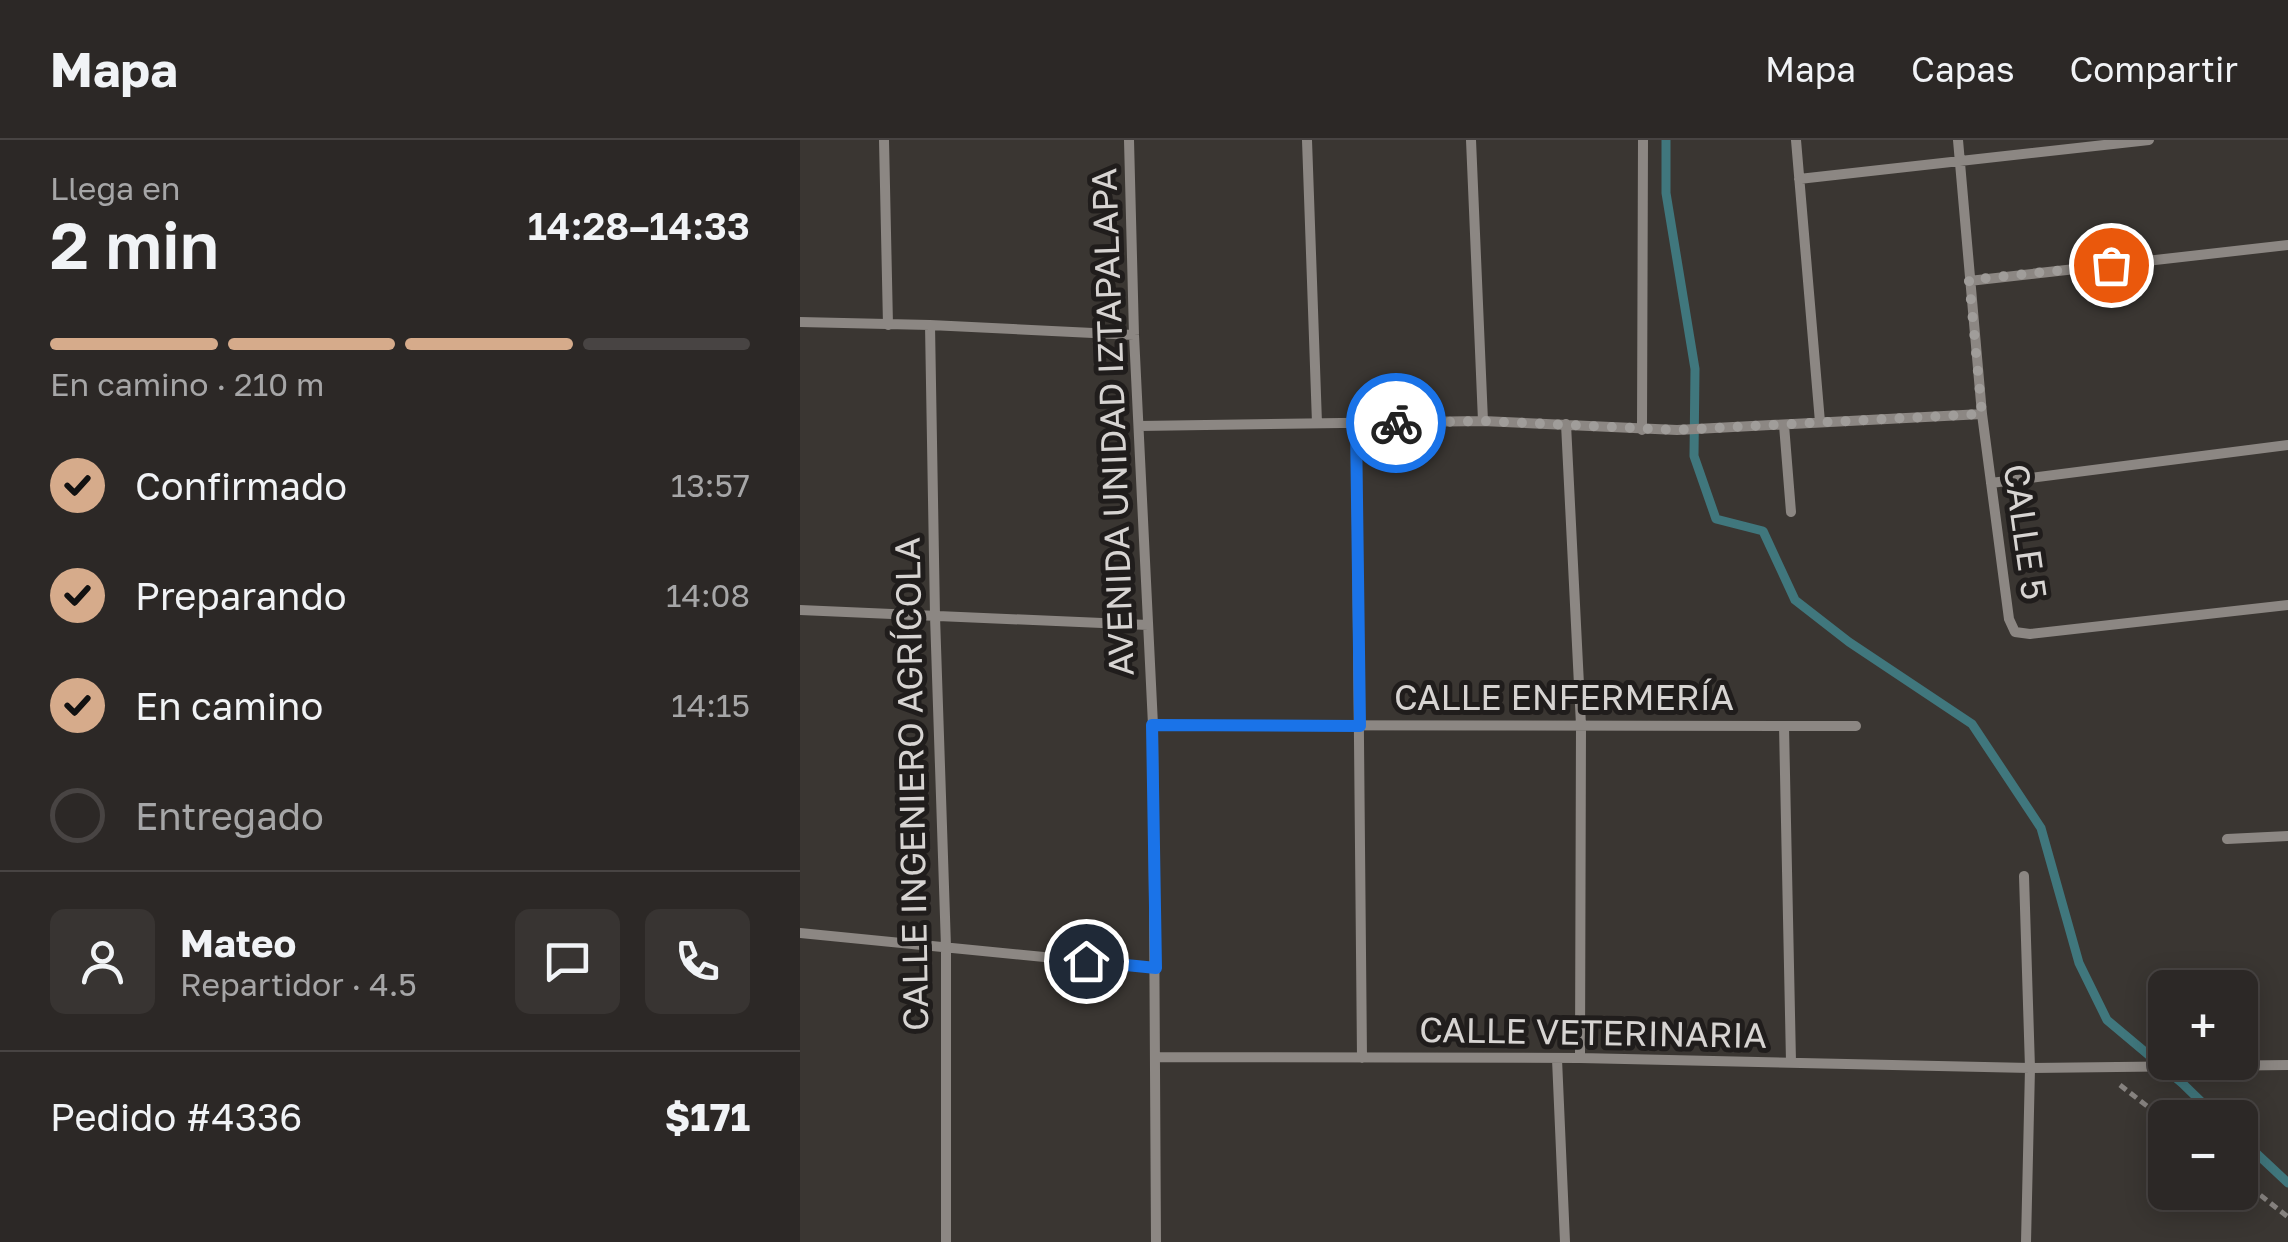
<!DOCTYPE html>
<html lang="es">
<meta charset="utf-8">
<style>
:root{--surface:#2c2826;--page:#383432;--text:#f1f3f6;--muted:#a6a6a7;--line:#484443;--accent:#d6ab8b}
body{margin:0;font-family:"Golos Text",sans-serif;background:var(--page);color:var(--text);height:100vh;display:flex;flex-direction:column;font-size:38px;white-space:nowrap}
*{box-sizing:border-box;margin:0}
p{font-size:32px;color:var(--muted)}
.icon{flex:none;width:55px;height:55px;fill:none;stroke:currentColor;stroke-width:2;stroke-linecap:round;stroke-linejoin:round}
.map{position:relative;flex:1;overflow:hidden}
.details{display:flex;flex-direction:column;background:var(--surface);width:800px}
.details>*{flex:none}
.controls{position:absolute;left:1348px;top:830px;display:grid;gap:20px}
.controls a{display:grid;place-items:center;width:110px;height:110px;border-radius:15px;background:var(--surface);box-shadow:0 5px 25px #0003,0 0 0 2px var(--line);font-size:50px}
.pin{position:absolute;display:grid;place-items:center;width:85px;height:85px;color:#fff;margin:-42px;border:5px solid #fff;border-radius:50%;box-shadow:0 2px 10px #0007}
.courier{position:absolute;display:grid;place-items:center;width:100px;height:100px;margin:-50px;border:8px solid #1a73e8;border-radius:50%;background:#fff;color:#222;box-shadow:0 2px 12px #0007}
.head em{font-style:normal;font-weight:600}
.head div{display:flex;flex-direction:column-reverse}
.head{display:flex;align-items:center;justify-content:space-between;height:170px;padding:0 50px}
h1{font-size:65px;font-weight:600;line-height:75px}
.bar{display:grid;grid-template-columns:repeat(4,1fr);gap:15px 10px;align-content:center;height:120px;padding:0 50px}
.bar i{height:12px;border-radius:8px;background:var(--line)}
.bar .current{background:var(--accent)}
.bar p{grid-column:span 4}
.line{display:flex;align-items:center;gap:25px;padding:0 50px;border-top:2px solid var(--line)}
.line div{flex:1}
.round{display:grid;place-items:center;flex:none;width:105px;height:105px;border-radius:15px;background:var(--page)}
ol{padding:0 50px;list-style:none}
li{display:flex;align-items:center;gap:30px;height:110px}
li p{margin-inline-start:auto}
li .icon{padding:10px;border-radius:50%;background:var(--accent);color:#111;stroke-width:4}
li:last-child{color:var(--muted)}
li i{width:55px;height:55px;border:5px solid var(--line);border-radius:50%}
header{display:flex;align-items:center;gap:60px;box-sizing:border-box;height:140px;padding:0 50px;background:var(--surface);border-bottom:2px solid var(--line)}
header strong{font-size:48px}
nav{display:flex;gap:55px;margin-inline-start:auto;font-size:35px}
main{display:flex;flex:1;min-height:0}
.map>svg:first-child{display:block}
.lines{fill:none;stroke-linecap:round;stroke-linejoin:round}
.stream{stroke:#40777d;stroke-width:9}
.path{stroke:#86827f;stroke-width:5;stroke-dasharray:8 5;stroke-linecap:butt}
.street{stroke:#8c8783;stroke-width:10}
.done{stroke:#a09d9a;stroke-width:10;stroke-dasharray:0 18}
.route{stroke:#1a73e8;stroke-width:12}
.labels{text-anchor:middle;stroke-width:10;stroke-linejoin:round;paint-order:stroke}
.street-label{font-size:35px;fill:#d7d4d2;stroke:#201d1c}
</style>
<header>
<strong>Mapa</strong>
<nav><a>Mapa</a><a>Capas</a><a>Compartir</a></nav>
</header>
<main>
<section class="details">
<div class="head"><div><h1>2 min</h1><p>Llega en</p></div><em>14:28–14:33</em></div>
<div class="bar"><i class="current"></i><i class="current"></i><i class="current"></i><i></i><p>En camino · 210 m</p></div>
<ol>
<li><svg class="icon" aria-label="check" viewBox="0 0 24 24"><path d="M5 12l5 5 9-10"/></svg>Confirmado<p>13:57</p></li>
<li><svg class="icon" aria-label="check" viewBox="0 0 24 24"><path d="M5 12l5 5 9-10"/></svg>Preparando<p>14:08</p></li>
<li><svg class="icon" aria-label="check" viewBox="0 0 24 24"><path d="M5 12l5 5 9-10"/></svg>En camino<p>14:15</p></li>
<li><i></i>Entregado</li>
</ol>
<div class="line" style="height:180px"><a class="round"><svg class="icon" aria-label="person" viewBox="0 0 24 24"><circle cx="12" cy="8" r="4"/><path d="M4 21q1-7 8-7t8 7"/></svg></a><div><b>Mateo</b><p>Repartidor · 4.5</p></div><a class="round"><svg class="icon" aria-label="chat" viewBox="0 0 24 24"><path d="M4 5h16v11H9l-5 4z"/></svg></a><a class="round"><svg class="icon" aria-label="phone" viewBox="0 0 24 24"><path d="M5 4h4l2 5-3 2q2 4 5 5l2-3 5 2v4C11 20 4 13 5 4z"/></svg></a></div>
<div class="line" style="height:130px"><div>Pedido #4336</div><b>$171</b></div>
</section>
<div class="map">
<svg width="1488" height="1102" viewBox="0 0 1488 1102">
<rect width="100%" height="100%" fill="#3a3632"/>
<g class="lines">
<path class="stream" d="M866 0V53L895 229 894 316 916 379 963 391 995 460 1049 502 1172 584 1241 688 1279 823 1307 880 1382 943 1418 978
M1440 998 1488 1043"/>
<path class="path" d="M1320 945 1365 980
M1440 1039 1488 1077"/>
<path class="street" d="M84 0 88 185
M329 0 334 195 353 585 356 1102
M507 0 517 283
M671 0 683 281
M996 0 1020 282
M1158 0 1182 274 1209 479 1215 492 1230 494 1488 465
M999 39 1349 0
M1169 141 1488 105
M0 182 130 185 334 195
M130 185 135 476 146 807V1102
M556 284 562 918
M766 284 781 585 780 918
M984 285 991 372
M339 286 683 281 877 290 1182 274
M842 290 843 0
M1191 343 1488 305
M0 470 348 485
M353 585 1056 586
M984 586 991 922
M1427 699 1488 696
M1224 736 1230 928 1226 1102
M0 793 356 828
M356 917 780 918 1230 928 1488 925
M757 919 765 1102"/>
</g>
<g class="lines">
<path class="done" d="M596 283 684 281 876 290 1182 274 1169 140 1311 125"/>
<path class="route" d="M286 821 356 828 352 585 560 586 556 284 596 283"/>
</g>
<g class="labels">
<g class="street-label">
<text transform="translate(313 282) rotate(-92)" y="12">AVENIDA UNIDAD IZTAPALAPA</text>
<text transform="translate(1225 392) rotate(82)" y="12">CALLE 5</text>
<text x="764" y="570">CALLE ENFERMERÍA</text>
<text transform="translate(112 644) rotate(-91)" y="12">CALLE INGENIERO AGRÍCOLA</text>
<text transform="translate(793 893) rotate(1)" y="12">CALLE VETERINARIA</text>
</g>
</g>
</svg>
<div class="controls">
<a>+</a>
<a>−</a>
</div>
<div class="pin" style="left:1311px;top:125px;background:#ea580c"><svg class="icon" aria-label="bag" viewBox="0 0 24 24"><path d="M5 8h14l-1 12H6zM9 8a3 3 0 0 1 6 0"/></svg></div>
<div class="pin" style="left:286px;top:821px;background:#1f2937"><svg class="icon" aria-label="home" viewBox="0 0 24 24"><path d="M3 11l9-7 9 7M6 9v11h12V9"/></svg></div>
<div class="courier" style="left:596px;top:283px"><svg class="icon" aria-label="bike" viewBox="0 0 24 24"><circle cx="6" cy="16" r="4"/><circle cx="18" cy="16" r="4"/><path d="M6 16l4-8h5l3 8M10 8l3 8H6M13 5h3"/></svg></div>
</div>
</main>
